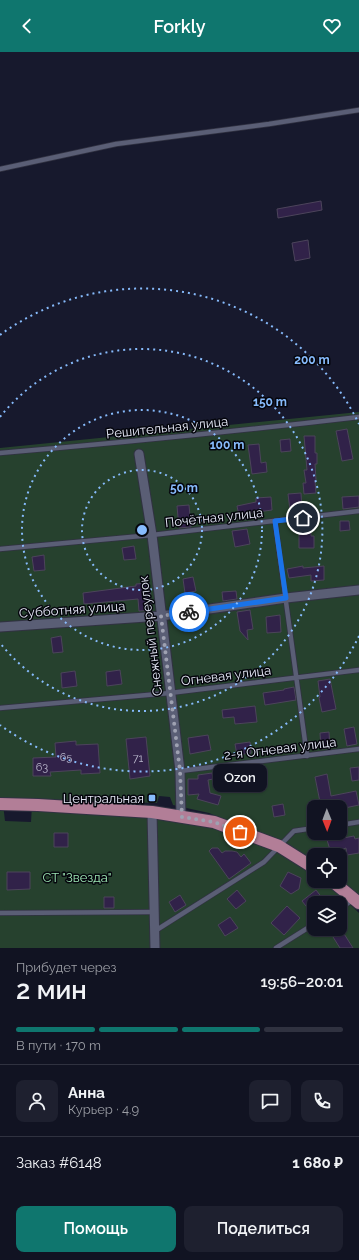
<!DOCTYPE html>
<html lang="ru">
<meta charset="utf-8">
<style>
:root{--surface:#111322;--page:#1e202f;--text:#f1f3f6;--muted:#9c9ea5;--line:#303240;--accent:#0f766e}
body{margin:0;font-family:Raleway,sans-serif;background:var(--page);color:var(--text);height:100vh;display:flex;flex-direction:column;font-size:15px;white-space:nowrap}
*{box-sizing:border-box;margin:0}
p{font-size:13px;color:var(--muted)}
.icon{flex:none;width:22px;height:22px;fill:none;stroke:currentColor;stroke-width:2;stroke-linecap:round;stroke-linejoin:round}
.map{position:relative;height:896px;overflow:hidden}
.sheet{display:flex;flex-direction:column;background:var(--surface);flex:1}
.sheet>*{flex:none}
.needle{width:26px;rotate:179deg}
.controls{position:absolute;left:307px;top:748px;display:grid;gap:8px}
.controls a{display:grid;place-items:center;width:40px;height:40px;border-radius:8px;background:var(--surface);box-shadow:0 1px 3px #0004,0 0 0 1px var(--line);font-size:20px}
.pin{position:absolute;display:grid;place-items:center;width:34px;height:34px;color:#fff;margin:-17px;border:2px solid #fff;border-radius:50%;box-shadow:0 1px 4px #0007}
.courier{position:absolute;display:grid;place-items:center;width:40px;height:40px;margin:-20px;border:3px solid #1a73e8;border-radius:50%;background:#fff;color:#222;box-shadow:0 1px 5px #0007}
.bubble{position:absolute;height:28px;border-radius:8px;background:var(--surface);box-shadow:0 1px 3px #0004,0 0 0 1px var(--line);font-size:13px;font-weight:600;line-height:28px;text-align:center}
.headline em{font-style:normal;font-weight:600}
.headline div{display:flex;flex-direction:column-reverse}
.headline{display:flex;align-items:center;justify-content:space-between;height:68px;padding:0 16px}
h1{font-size:26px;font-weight:600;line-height:30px}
.bar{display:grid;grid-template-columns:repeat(4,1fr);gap:6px 4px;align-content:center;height:48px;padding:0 16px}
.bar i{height:5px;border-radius:3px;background:var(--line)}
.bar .current{background:var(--accent)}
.bar p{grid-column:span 4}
.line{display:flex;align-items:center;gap:10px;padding:0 16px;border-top:1px solid var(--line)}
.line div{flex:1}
.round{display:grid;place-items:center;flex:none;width:42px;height:42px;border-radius:8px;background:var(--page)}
.action{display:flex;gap:8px;margin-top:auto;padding:8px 16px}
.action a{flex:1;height:46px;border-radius:8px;background:var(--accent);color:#fff;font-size:16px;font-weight:600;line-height:46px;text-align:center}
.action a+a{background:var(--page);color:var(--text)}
header{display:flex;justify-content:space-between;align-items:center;height:52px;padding:0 16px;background:var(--accent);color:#fff;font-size:18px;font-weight:600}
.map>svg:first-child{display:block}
.green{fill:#26412e;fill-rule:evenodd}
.building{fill:#312249;stroke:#4c445b}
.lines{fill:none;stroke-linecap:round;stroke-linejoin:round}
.lane-casing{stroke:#313242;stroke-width:6}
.street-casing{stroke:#313242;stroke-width:11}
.primary-casing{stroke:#313242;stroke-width:14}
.lane{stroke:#5a5e75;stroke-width:4.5}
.street{stroke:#5a5e75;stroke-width:9}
.primary{stroke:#b27e97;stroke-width:12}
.done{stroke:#9ea1b1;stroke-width:4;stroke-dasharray:0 7.2}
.route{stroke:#1a73e8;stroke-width:5}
.ring{fill:none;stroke:#87bbfc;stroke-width:2;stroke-dasharray:2 4}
.poi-dot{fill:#87bbfc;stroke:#05060d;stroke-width:1.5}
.labels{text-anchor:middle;stroke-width:3;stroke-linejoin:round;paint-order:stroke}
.number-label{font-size:11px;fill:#bab8cc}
.street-label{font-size:13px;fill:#e7eaf8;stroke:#05060d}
.poi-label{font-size:13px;fill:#e7eaf8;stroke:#05060d;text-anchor:end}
.park-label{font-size:13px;fill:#9de5b3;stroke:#05060d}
.centre{fill:#87bbfc;stroke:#05060d;stroke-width:2}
.ring-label{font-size:12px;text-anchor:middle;font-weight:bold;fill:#87bbfc;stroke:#05060d;stroke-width:3;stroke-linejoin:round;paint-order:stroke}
</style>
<header><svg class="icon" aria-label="back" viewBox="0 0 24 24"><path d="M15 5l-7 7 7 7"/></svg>Forkly<svg class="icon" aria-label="heart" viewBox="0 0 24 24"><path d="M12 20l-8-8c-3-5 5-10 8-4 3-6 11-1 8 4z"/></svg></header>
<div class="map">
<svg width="359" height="896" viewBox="0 0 359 896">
<rect width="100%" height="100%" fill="#17192d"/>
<path class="green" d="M359 360V850L340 829V803H314V811L245 776 209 761 173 753 170 745 159 744 157 751 0 746V396ZM314 755H340V781H314Z
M0 752H3L5 769 31 770 32 753 155 759 245 784 279 798 314 820V829H326L359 861V896H0ZM314 851H340V877H314Z"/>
<path class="building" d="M321 149 322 158 278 166 277 157Z
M308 188 310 206 295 209 292 191Z
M347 377 353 407 342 409 336 379Z
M304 384H315V401H317V412H315L316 428 315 429 316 441 304 442 303 431H306L304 418H307Z
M290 387 291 399 281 400 280 388Z
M259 392 261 411 266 410 267 420 252 422 248 393Z
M301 441 302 457 290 458 288 442Z
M359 444V455L343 457 342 445Z
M271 445 272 458 250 461 251 466 240 468 237 454 256 450V446Z
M189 453 191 475 179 476 177 454Z
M340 469H349L350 478 340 479Z
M247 477 250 492 235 495 232 479Z
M299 481H311V484H314V496H299Z
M134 494 136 507 124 508 122 496Z
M44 503 45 518 34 519 32 505Z
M303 514V516L324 514V528L311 529V523L289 526 287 517Z
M193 525 196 539 185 541 183 527Z
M149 531 152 558 139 559 138 547 84 552 83 541 136 534V532Z
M236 539 237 547 223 549 222 540Z
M250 558 253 577 247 578 248 588 240 579 237 560Z
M280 563 281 580 267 581 266 565Z
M61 584 63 600 53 601 51 586Z
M120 618 122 632 107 634 106 620Z
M75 619 77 634 62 636 61 621Z
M330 627 336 657 322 660 319 646 320 645 318 629Z
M294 635 296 648 265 653 263 641 284 638V637Z
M255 654 257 670 235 672 234 665 223 666 222 658Z
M354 675 357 692 347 694 344 677Z
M329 680 330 696 321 697 320 681Z
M208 683 211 698 190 702 188 686Z
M146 685 150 724 130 727 126 687Z
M76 689V693L98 692 100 721 81 722V718L50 720 51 724H33V706L56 705 55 691Z
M250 690 251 701 237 703 235 692Z
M359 715V728L352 729 350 716Z
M212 721 213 727 208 728 210 741 221 744 218 753 197 747 199 742 188 743V727H198V723Z
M327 722 331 744 356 739 359 753 340 757V755H321L315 725Z
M283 752 285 763 274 765 272 754Z
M54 781H68V795H54Z
M337 784 338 787 354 784 355 787 359 786V801L347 803 346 796 331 801 327 788Z
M212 796H218L222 801 225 799H232L237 800 241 805 244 802 251 811 229 827 209 799Z
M7 820H30V837L7 838Z
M288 820 301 826 299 837 291 842 280 834Z
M237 838 246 849 236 857 227 847Z
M316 838 326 851H314V864L302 849Z
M180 843 186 853 175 860 169 850Z
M104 845H114V856H104Z
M287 854 300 866 284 883 271 871Z
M230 865 238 876 225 884 218 873Z
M328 877H341L353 896H340Z"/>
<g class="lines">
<defs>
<path id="lane" d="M0 117 116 92 269 72 359 58
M0 401C120 391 240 379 359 365
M275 469 307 704
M0 497 152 483 359 459
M0 656 170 641 359 618
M180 719 359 697
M340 773 359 770
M340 856 353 848
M0 861 154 860
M155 879 264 810 294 779 314 776
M276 896 314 872"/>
<path id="street" d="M139 402 152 483 180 719 181 765
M0 575 161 564 286 546 359 538
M152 760 155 896"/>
<path id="primary" d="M0 752 38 753 152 760 214 770 279 794 314 816
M332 829 359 851"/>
</defs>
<use href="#lane" class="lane-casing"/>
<use href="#street" class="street-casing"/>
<use href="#primary" class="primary-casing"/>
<use href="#lane" class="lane"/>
<use href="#street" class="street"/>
<use href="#primary" class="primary"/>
</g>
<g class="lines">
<path class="done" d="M189 560 161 564 180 719 182 765 214 770 240 780"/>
<path class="route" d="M189 560 286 546 275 469 303 466"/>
</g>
<g class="ring">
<circle cx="142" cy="478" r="60"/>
<circle cx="142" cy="478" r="120"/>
<path d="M0 365A181 181 0 1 1 0 591"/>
<path d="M359 584A241 241 0 0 1 0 673M0 283A241 241 0 0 1 359 372"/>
</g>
<rect class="poi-dot" x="148" y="742" width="8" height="8" rx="2"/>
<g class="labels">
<g class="number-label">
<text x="66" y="709">65</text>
<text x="138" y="710">71</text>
<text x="42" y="719">63</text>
</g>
<g class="street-label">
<text transform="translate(167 375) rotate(-6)" y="5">Решительная улица</text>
<text transform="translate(214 465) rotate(-6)" y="5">Почётная улица</text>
<text transform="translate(72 557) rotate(-4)" y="5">Субботняя улица</text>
<text transform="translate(150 584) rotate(-97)" y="5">Снежный переулок</text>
<text transform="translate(226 623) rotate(-7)" y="5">Огневая улица</text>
<text transform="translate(280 696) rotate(-7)" y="5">2-я Огневая улица</text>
</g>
<g class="poi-label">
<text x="144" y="751">Центральная</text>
</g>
<g class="park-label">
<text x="77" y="830">СТ "Звезда"</text>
</g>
</g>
<circle cx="142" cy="478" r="6" class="centre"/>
<g class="ring-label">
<text x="312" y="312">200 m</text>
<text x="270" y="354">150 m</text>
<text x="227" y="397">100 m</text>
<text x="184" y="440">50 m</text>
</g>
</svg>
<div class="controls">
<a><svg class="needle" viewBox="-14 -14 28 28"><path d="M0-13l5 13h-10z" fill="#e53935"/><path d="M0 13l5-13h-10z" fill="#9c9ea5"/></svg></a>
<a><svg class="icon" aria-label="locate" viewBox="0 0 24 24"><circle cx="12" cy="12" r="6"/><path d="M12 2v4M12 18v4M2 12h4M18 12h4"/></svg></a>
<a><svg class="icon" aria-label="layers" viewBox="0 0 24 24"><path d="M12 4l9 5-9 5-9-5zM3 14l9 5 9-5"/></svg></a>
</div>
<div class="pin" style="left:240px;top:780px;background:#ea580c"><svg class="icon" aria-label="bag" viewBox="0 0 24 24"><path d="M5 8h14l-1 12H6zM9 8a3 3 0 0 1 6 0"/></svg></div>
<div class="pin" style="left:303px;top:466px;background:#1f2937"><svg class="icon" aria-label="home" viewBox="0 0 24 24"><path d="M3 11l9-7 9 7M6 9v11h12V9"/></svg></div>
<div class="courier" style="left:189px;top:560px"><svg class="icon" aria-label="bike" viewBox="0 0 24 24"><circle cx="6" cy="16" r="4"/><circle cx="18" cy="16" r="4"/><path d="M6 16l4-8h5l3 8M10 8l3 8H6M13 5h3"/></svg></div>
<div class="bubble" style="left:213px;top:712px;width:54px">Ozon</div>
</div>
<section class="sheet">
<div class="headline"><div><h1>2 мин</h1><p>Прибудет через</p></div><em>19:56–20:01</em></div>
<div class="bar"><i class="current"></i><i class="current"></i><i class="current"></i><i></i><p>В пути · 170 m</p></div>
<div class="line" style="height:72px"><a class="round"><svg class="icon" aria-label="person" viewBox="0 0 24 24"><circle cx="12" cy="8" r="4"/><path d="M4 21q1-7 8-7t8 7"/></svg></a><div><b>Анна</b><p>Курьер · 4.9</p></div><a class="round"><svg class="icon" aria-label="chat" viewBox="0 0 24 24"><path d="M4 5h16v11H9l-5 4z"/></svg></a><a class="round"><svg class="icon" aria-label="phone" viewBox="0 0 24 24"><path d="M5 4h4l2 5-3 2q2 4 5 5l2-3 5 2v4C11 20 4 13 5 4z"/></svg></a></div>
<div class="line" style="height:52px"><div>Заказ #6148</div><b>1 680 ₽</b></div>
<div class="action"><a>Помощь</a><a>Поделиться</a></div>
</section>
